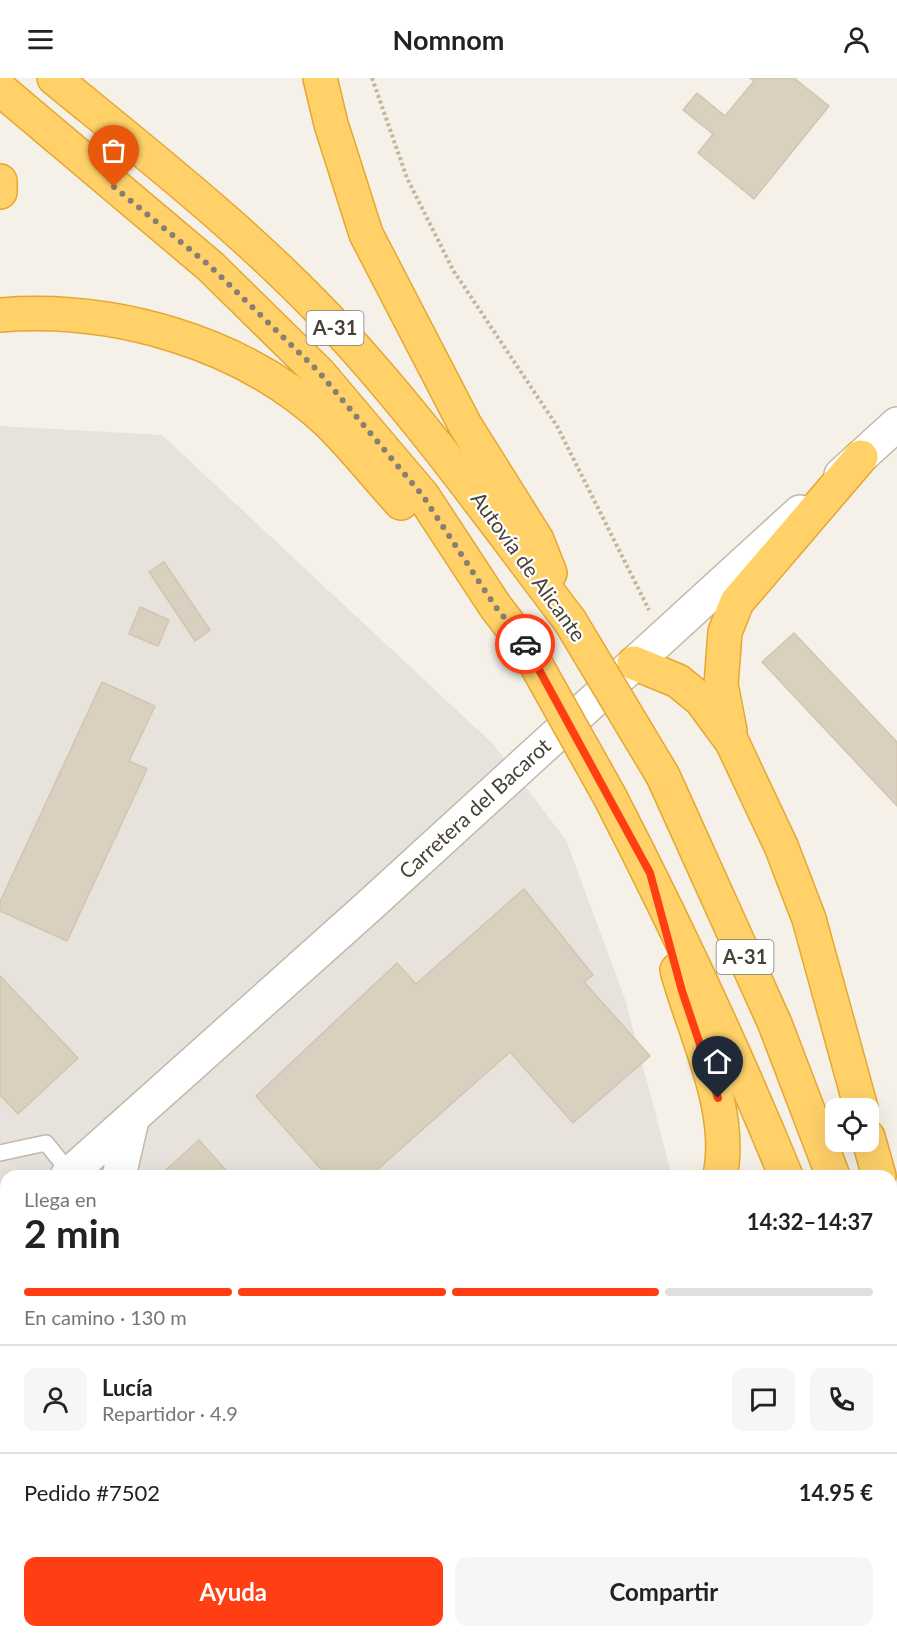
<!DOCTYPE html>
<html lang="es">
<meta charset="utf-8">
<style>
:root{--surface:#fff;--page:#f6f6f6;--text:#222;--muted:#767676;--line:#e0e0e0;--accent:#ff3e14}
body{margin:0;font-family:Lato,sans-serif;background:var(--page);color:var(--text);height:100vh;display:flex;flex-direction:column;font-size:22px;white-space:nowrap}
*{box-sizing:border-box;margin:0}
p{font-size:20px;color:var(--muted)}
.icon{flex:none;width:33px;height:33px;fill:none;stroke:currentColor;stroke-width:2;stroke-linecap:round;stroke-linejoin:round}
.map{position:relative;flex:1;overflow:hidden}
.details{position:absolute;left:0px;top:1092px;width:897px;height:468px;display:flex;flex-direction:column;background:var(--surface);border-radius:18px 18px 0 0;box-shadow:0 6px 24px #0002}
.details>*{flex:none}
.buttons{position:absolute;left:825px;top:1020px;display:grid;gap:12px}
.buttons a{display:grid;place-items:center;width:54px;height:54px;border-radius:12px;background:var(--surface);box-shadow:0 6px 24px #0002;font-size:30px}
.pin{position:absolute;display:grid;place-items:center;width:51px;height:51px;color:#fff;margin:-62px -26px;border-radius:50% 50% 50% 0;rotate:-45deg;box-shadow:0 0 6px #0007}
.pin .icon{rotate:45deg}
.courier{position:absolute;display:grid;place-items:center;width:60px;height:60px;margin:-30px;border:4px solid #ff3e14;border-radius:50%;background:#fff;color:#222;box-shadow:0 2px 8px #0007}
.headline em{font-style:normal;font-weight:700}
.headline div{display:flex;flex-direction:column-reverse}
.headline{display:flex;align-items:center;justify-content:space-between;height:102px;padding:0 24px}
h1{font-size:39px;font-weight:700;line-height:45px}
.bar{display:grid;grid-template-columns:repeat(4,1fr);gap:9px 6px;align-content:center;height:72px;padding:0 24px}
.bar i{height:8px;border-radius:4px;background:var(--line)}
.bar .on{background:var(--accent)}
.bar p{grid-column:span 4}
.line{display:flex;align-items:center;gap:15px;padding:0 24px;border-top:2px solid var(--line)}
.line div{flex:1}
.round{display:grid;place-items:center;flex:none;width:63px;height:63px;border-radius:12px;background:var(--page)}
.button{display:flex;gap:12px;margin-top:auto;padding:12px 24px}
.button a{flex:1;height:69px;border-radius:12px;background:var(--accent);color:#fff;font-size:24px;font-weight:700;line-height:69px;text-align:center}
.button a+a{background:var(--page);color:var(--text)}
header{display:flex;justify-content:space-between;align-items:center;height:78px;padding:0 24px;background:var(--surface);font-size:27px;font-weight:700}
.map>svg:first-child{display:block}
.industrial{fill:#e7e2dc}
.green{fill:#ceeaaf}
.building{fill:#dad0bf;stroke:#d2c5af;stroke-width:1.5}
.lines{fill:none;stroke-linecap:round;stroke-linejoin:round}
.service-casing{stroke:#c1b9aa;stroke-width:18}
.tertiary-casing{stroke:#c1b9aa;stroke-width:36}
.primary-casing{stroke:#e9c461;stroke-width:36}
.motorway-casing{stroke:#e4a832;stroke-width:36}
.path{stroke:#c3b69a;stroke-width:4;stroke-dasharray:3 3;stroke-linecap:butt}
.service{stroke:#fff;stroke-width:15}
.tertiary{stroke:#fff;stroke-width:33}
.primary{stroke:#ffe496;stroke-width:33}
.motorway{stroke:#ffd168;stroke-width:33}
.motorway-bridge-casing{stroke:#e4a832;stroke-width:36;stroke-linecap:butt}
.motorway-bridge{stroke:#ffd168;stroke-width:33}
.done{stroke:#857f74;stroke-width:6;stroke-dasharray:0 10.8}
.route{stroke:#ff3e14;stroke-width:8}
.labels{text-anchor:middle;stroke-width:4.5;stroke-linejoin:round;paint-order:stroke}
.shield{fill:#fff;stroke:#7f7b72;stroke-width:1.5}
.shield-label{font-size:20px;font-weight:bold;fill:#484236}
.street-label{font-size:21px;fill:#484236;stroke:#fff}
</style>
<header><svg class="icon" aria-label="menu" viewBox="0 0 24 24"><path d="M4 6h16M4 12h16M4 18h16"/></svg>Nomnom<svg class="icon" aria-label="person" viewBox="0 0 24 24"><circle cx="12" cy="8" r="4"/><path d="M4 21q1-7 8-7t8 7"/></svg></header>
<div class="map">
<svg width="897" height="1560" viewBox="0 0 897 1560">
<rect width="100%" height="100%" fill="#f5f1e8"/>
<path class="industrial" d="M0 348 162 357 493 666 566 762 625 921 672 1098H6V1415L0 1414Z
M449 1554H580V1560H450Z"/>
<path class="green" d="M0 1414 6 1415V1554H449L450 1560H0Z
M580 1554H795L802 1560H580Z"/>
<path class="building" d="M750 0H794L829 28 754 121 698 75 713 56 683 32 697 15 725 38 754 3Z
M164 484 210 552 195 563 149 494Z
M140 529 169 542 158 568 129 556Z
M794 555 897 664V728L762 584Z
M102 604 155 628 129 683 147 691 67 863 0 833V824Z
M524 811 593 897 584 904 650 978 573 1045 510 974 370 1098H327L256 1018 397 885 416 906Z
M0 898 78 980 18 1036 0 1017Z
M199 1062 231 1098H159L168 1090Z"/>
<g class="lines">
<defs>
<path id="service" d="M0 1075 46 1065 71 1096
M0 1253 6 1254"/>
<g id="tertiary">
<path d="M841 397 897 346"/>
<path id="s1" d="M67 1098 369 828 800 434"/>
<path d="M119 1098 132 1042"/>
</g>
<path id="primary" d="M0 1130 6 1128
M0 1209 6 1205"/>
<path id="motorway" d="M54 0C154 82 258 163 345 259 427 349 497 447 570 543
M320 0 331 46 366 156 465 347 537 462 550 495
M0 11 210 188 319 295 423 418 495 528 525 567
M0 103V114
M0 237C114 228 242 264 327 343 353 368 376 398 401 425
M634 585 678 603 701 622 732 664 781 768 809 841 861 1030
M730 653 721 607 725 554 737 524 861 379
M663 698 775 946 833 1098
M610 719C674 843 733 969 786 1098
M677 892C694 955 734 1032 720 1098
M868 1059 879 1098
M891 1142 897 1161
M891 1233 897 1243
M891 1323 897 1335
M891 1472 897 1477"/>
</defs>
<use href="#service" class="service-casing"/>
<use href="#tertiary" class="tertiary-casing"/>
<use href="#primary" class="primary-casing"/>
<use href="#motorway" class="motorway-casing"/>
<path class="path" d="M372 0 407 100 453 192 557 348 649 532"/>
<use href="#service" class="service"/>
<use href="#tertiary" class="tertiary"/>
<use href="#primary" class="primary"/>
<use href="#motorway" class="motorway"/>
<defs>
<path id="motorway-bridge" d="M570 543 663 698
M525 567 610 719"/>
</defs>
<use href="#motorway-bridge" class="motorway-bridge-casing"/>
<use href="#motorway-bridge" class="motorway-bridge"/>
</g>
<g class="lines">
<path class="done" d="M114 109 210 188 319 294 423 418 495 528 525 566"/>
<path class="route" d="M525 566 650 795 682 913 718 1020"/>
</g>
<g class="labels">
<g class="shield">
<rect x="306.5" y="233" width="57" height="34" rx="4.5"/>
<rect x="716.5" y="862" width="57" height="34" rx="4.5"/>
</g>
<g class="shield-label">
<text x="335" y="257">A-31</text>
<text x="745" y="886">A-31</text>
</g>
<g class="street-label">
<text transform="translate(528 489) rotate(54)" y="7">Autovía de Alicante</text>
<text dy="7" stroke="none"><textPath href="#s1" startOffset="549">Carretera del Bacarot</textPath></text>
</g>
</g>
</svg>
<div class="buttons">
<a><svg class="icon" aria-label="locate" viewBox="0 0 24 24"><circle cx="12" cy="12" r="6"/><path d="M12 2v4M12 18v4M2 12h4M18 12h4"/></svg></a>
</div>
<div class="pin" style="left:114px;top:109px;background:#ea580c"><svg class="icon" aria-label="bag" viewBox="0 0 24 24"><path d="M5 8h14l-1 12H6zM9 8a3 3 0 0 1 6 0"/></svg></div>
<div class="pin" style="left:718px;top:1020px;background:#1f2937"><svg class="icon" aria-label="home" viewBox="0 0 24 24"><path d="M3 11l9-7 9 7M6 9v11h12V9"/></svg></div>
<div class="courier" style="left:525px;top:566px"><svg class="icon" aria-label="car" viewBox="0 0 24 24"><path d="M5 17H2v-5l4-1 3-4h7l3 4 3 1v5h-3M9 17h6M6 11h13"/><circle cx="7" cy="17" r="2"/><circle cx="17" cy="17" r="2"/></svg></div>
<section class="details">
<div class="headline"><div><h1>2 min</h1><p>Llega en</p></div><em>14:32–14:37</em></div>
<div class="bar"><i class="on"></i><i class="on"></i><i class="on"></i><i></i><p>En camino · 130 m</p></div>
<div class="line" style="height:108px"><a class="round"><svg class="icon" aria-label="person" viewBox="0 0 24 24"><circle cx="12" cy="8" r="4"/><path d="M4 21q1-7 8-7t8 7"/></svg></a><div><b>Lucía</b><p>Repartidor · 4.9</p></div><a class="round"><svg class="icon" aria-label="chat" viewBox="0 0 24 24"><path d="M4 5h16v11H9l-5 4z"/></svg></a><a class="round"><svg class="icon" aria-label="phone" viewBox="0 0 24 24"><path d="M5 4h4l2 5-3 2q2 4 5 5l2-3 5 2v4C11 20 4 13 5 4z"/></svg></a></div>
<div class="line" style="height:78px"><div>Pedido #7502</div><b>14.95 €</b></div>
<div class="button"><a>Ayuda</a><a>Compartir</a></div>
</section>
</div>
